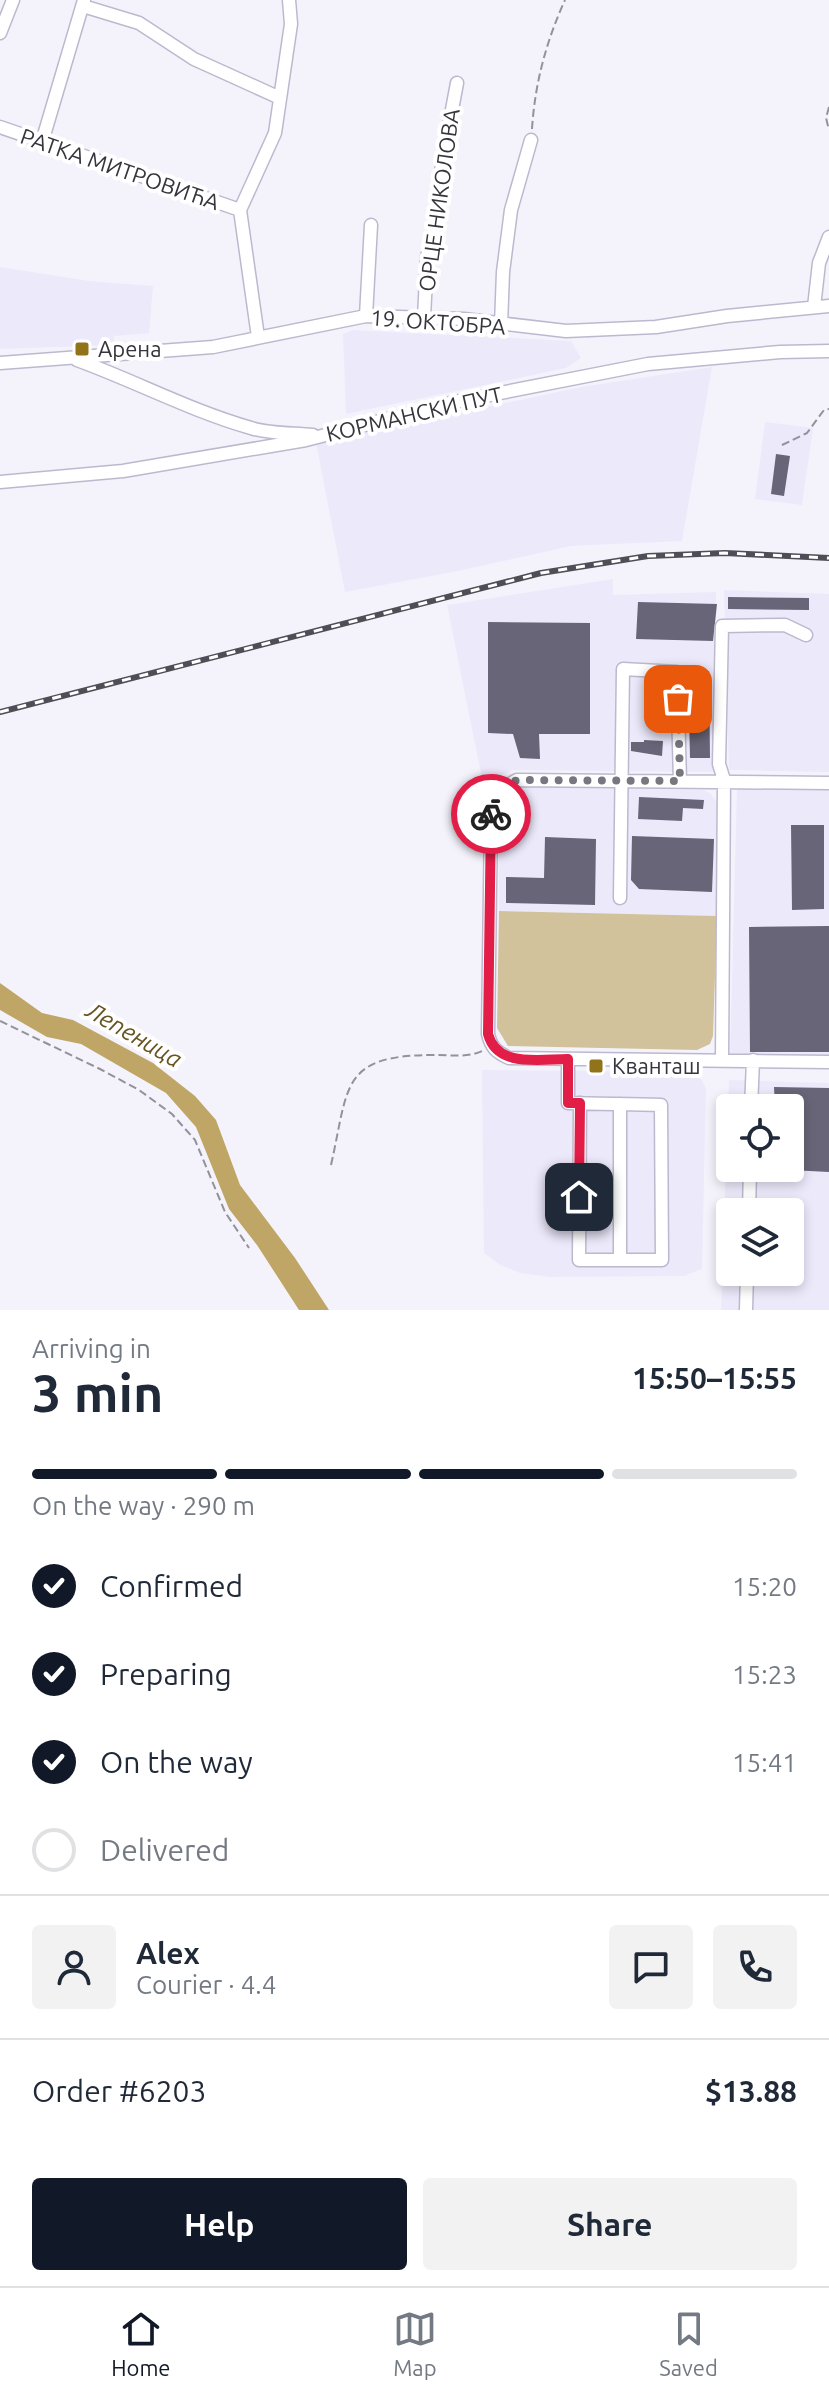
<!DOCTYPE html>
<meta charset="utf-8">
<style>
:root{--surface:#fff;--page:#f2f2f3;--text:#1f2937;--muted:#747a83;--line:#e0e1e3;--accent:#111827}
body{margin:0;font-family:Ubuntu,sans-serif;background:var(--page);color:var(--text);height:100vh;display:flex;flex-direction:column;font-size:30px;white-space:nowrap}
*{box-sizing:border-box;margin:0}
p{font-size:26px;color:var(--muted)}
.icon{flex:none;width:44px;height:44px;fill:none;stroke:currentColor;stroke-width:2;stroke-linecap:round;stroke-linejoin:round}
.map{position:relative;height:1310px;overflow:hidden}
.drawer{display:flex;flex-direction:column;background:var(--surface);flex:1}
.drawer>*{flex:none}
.controls{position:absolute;left:716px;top:1094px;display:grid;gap:16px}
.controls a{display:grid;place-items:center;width:88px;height:88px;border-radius:8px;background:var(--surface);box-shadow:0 4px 12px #0003;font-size:40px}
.pin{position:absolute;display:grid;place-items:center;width:68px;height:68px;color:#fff;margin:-34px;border-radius:16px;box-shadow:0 4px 12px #0006}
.courier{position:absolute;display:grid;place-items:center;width:80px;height:80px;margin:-40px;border:6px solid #e11d48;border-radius:50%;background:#fff;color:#222;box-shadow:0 2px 10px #0007}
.head em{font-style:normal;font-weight:700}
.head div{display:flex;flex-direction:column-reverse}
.head{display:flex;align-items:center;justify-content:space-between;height:136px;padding:0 32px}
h1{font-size:52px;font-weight:700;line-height:60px}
.bar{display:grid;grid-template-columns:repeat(4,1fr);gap:12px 8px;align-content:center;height:96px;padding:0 32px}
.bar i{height:10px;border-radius:6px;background:var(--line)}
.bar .selected{background:var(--accent)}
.bar p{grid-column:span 4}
.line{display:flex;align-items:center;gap:20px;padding:0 32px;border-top:2px solid var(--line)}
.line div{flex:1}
.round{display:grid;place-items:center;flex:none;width:84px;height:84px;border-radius:8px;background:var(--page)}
ol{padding:0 32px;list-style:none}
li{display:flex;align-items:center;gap:24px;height:88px}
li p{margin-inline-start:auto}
li .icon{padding:8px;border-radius:50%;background:var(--accent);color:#fff;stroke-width:4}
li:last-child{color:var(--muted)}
li i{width:44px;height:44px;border:4px solid var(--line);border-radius:50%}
.primary-button{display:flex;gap:16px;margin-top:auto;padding:16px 32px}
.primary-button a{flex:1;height:92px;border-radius:8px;background:var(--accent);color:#fff;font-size:32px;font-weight:700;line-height:92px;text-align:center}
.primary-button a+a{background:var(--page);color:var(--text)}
.tab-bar{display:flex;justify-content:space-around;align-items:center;height:112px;border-top:2px solid var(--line);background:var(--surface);font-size:22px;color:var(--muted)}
.tab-bar a{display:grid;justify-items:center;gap:4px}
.tab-bar .selected{color:var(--accent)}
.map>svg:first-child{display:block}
.built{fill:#ece9fb;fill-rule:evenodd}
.green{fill:#d1c29c}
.water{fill:#bfa666}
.building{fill:#676577}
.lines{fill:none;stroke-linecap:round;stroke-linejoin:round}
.minor-casing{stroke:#bcb9ce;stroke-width:15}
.path{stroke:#93919a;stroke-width:2;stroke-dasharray:8 4;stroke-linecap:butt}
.minor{stroke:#fff;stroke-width:12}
.rail-casing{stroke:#4f4d55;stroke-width:6}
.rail{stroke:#fff;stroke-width:3;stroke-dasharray:9;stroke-linecap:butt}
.done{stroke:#78777f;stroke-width:8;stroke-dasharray:0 14.4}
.route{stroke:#e11d48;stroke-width:10}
.poi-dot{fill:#917319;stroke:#fff;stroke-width:3}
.labels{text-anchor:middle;stroke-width:8;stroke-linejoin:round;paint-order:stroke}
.street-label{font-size:22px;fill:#36343c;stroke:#fff}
.poi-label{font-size:22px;fill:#36343c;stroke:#fff;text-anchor:start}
.water-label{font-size:24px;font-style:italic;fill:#665423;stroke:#fff}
</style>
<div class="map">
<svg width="829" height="1310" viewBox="0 0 829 1310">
<rect width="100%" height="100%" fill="#f4f3fc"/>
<path class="built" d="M0 267 89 281 153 286 149 333 114 336 113 345 0 349Z
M352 330 571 341 581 358 566 368 346 414 343 334Z
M712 367 682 541 571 546 453 572 345 592 316 443 581 387Z
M765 422 813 428 802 505 755 499Z
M613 579V595L716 592 713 772 512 770 483 783 447 605Z
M724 590 829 594V772L729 770Z
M528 787 703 790 710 793 718 804 717 916 499 911 498 813 507 796 517 789Z
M737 788 829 790V1058L730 1056Z
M482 1070 693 1072 702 1080 706 1089 702 1269 684 1276 550 1277 520 1273 500 1265 484 1253Z
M729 1080 829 1083V1310H721ZM730 1108H790V1168H730ZM730 1212H790V1272H730Z"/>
<path class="green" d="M499 911 717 916 713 1036 710 1044 697 1050 508 1046 497 1028Z"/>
<path class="water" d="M0 983 42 1013 73 1020 153 1063 195 1096 216 1120 240 1185 295 1258 329 1310H299L257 1245 229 1209 196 1127 166 1093 81 1044 47 1037 0 1010Z"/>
<path class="building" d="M776 454 790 456 784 496 771 494Z
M728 597 809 598V610L728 609Z
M638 602 717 604 713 641 636 639Z
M488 622 590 623V734H539L540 759 520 758 513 734 488 733Z
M709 671 710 758H690L688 672Z
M644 740 663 741 662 756 631 751V742H644Z
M639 797 704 800 703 809 683 808 682 821 638 819Z
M791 825H824V909L792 910Z
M632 836 714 839 712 892 639 889 631 880Z
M545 837 596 839 595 905 506 903V877L544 878Z
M829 926V1052H750L749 927Z
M774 1087 829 1088V1172L790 1170V1108H775Z"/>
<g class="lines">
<defs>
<path id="minor" d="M83 6 139 23 194 59 280 98
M0 33 13 0
M0 127 240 210
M42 142 84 0
M814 307 819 263 829 237
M366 316 371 225
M424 318 427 257 438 213 442 163 457 83
M501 325 503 272 511 210 531 140
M258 337 240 210 275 133 291 24 289 0
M77 360C135 381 191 411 251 428 270 434 293 433 313 435
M0 363 213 347 366 316 464 319 566 331 656 327 727 316 829 306
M0 482 123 471 306 440 454 402 648 364 780 352 829 351
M829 783 517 780C500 789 493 799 491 818L488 1034C491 1047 496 1052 509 1058L829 1062
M620 898 623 669 677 672 680 781
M568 1059V1103C599 1104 630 1104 661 1105L662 1260H579L580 1103
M722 1059 724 780 719 764 722 626 785 625 806 635
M751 1108 753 1060
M749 1212 750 1168
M620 1260V1104
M746 1310 747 1272"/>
</defs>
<use href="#minor" class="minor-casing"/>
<path class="path" d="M829 107 826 118 829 130
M532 129C535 83 546 42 565 0
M782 445 807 433 824 410 829 409
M0 1021 100 1069 139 1090 172 1114 195 1140 225 1212 249 1248
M331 1165C349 1086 340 1055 434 1055 451 1055 469 1058 484 1050"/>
<use href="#minor" class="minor"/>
<defs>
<path id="rail" d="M0 712 541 573 648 556 725 553 829 558"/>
</defs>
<use href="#rail" class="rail-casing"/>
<use href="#rail" class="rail"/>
</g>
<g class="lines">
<path class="done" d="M491 814C493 797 502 788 517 780L680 781 678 699"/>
<path class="route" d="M491 814 488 1034C497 1068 539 1059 568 1059V1103H580L579 1197"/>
</g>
<g class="poi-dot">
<rect x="74" y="341" width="16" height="16" rx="4"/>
<rect x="588" y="1058" width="16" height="16" rx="4"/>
</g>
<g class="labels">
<g class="street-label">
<text transform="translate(120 169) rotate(19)" y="8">РАТКА МИТРОВИЋА</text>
<text transform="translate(439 200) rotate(-82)" y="8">ОРЦЕ НИКОЛОВА</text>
<text transform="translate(438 322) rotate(4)" y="8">19. ОКТОБРА</text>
<text transform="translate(414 414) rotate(-13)" y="8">КОРМАНСКИ ПУТ</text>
</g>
<g class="poi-label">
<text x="98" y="357">Арена</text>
<text x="612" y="1074">Кванташ</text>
</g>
<g class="water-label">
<text transform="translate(134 1035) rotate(30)" y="8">Лепеница</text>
</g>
</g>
</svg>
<div class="controls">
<a><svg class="icon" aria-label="locate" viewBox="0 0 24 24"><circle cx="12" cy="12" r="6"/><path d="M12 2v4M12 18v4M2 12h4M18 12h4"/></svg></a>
<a><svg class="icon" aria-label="layers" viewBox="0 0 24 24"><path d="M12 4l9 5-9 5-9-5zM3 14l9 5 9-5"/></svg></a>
</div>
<div class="pin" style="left:678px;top:699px;background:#ea580c"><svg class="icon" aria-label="bag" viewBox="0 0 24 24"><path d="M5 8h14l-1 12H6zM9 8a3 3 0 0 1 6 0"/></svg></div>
<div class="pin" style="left:579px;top:1197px;background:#1f2937"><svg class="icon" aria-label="home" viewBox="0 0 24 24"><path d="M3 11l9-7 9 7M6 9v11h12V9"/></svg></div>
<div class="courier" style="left:491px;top:814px"><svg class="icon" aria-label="bike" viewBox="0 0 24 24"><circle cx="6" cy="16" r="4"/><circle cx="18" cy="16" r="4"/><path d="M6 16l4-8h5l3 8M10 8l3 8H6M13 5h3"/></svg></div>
</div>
<section class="drawer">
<div class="head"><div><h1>3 min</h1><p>Arriving in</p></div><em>15:50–15:55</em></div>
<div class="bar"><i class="selected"></i><i class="selected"></i><i class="selected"></i><i></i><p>On the way · 290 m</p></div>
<ol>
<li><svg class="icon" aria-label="check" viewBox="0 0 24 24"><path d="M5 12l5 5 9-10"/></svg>Confirmed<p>15:20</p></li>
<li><svg class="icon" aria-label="check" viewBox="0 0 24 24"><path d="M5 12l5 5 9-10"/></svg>Preparing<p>15:23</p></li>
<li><svg class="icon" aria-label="check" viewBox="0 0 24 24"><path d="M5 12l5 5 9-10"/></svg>On the way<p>15:41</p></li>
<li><i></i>Delivered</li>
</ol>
<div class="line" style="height:144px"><a class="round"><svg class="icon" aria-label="person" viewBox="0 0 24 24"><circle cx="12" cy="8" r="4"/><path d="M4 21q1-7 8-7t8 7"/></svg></a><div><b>Alex</b><p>Courier · 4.4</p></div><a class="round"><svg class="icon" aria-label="chat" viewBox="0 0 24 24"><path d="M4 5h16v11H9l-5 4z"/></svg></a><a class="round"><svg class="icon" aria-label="phone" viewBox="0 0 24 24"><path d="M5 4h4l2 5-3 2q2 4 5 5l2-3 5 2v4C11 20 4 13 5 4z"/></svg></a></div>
<div class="line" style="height:104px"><div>Order #6203</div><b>$13.88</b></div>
<div class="primary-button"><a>Help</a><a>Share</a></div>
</section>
<nav class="tab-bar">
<a class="selected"><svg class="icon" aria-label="home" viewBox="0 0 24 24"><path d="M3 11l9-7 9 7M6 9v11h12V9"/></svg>Home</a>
<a><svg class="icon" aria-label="map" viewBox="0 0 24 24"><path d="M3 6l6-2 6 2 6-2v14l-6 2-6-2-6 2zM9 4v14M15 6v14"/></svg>Map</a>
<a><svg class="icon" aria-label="saved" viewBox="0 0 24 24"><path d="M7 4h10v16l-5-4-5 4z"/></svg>Saved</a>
</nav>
